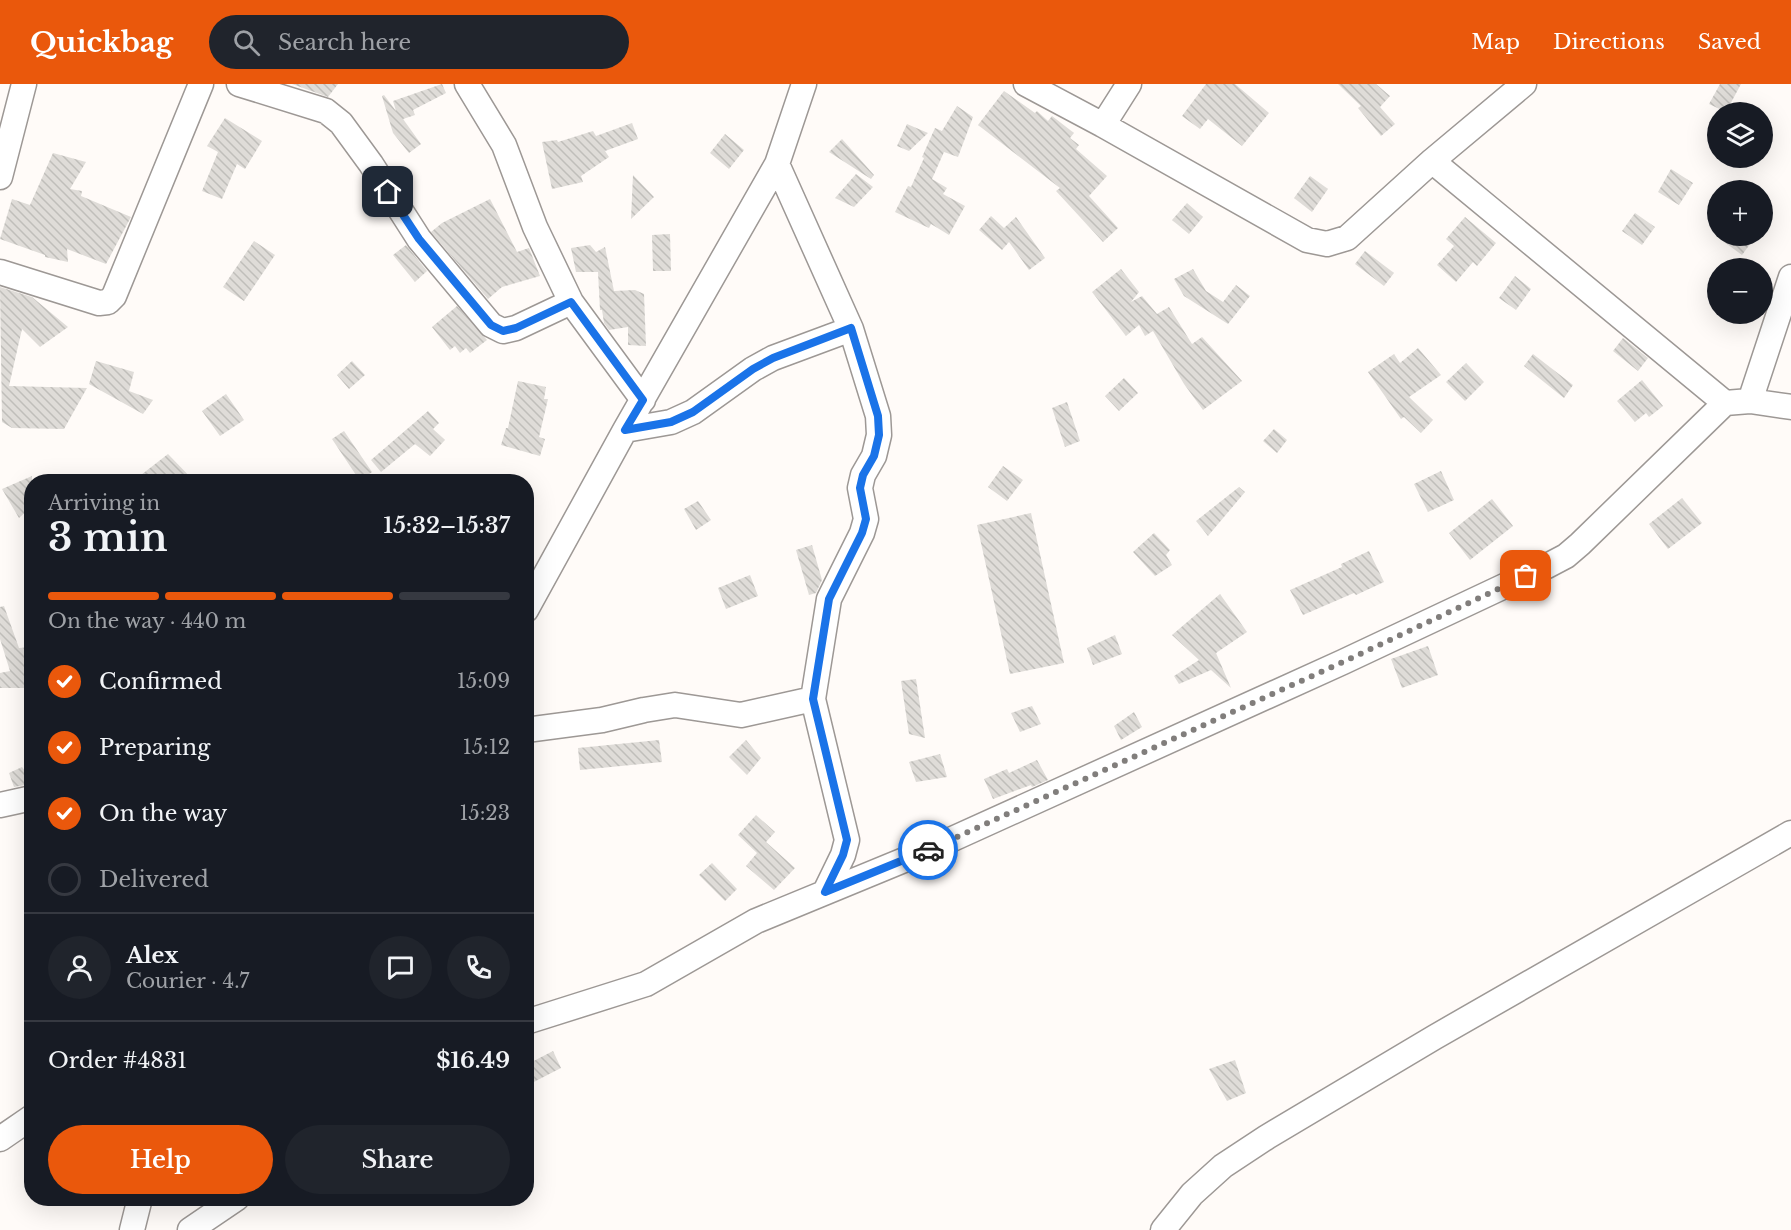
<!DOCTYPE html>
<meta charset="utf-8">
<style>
:root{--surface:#171b24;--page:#20242c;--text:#f1f3f6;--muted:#9ea1a6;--line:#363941;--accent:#ea580c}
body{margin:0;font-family:"Libre Baskerville",serif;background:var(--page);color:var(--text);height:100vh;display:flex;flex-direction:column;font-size:22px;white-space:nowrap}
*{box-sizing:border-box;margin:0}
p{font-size:20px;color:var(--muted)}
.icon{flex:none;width:33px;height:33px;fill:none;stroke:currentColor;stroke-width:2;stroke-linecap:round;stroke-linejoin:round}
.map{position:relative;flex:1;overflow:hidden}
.drawer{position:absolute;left:24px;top:390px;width:510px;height:732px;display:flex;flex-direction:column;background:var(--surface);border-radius:24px;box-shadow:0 6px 24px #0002}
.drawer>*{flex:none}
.tools{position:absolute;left:1707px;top:18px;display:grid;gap:12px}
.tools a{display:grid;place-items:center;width:66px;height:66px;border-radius:50%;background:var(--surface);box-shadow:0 6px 24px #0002;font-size:30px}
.pin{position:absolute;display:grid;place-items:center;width:51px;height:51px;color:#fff;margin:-26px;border-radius:12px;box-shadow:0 3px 9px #0006}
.courier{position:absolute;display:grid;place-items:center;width:60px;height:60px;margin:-30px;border:4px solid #1a73e8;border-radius:50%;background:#fff;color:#222;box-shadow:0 2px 8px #0007}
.overview em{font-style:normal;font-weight:600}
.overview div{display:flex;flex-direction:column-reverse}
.overview{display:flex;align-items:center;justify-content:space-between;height:102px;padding:0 24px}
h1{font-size:39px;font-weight:600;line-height:45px}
.bar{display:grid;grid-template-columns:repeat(4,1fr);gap:9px 6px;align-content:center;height:72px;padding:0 24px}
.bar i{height:8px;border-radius:4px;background:var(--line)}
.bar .current{background:var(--accent)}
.bar p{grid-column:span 4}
.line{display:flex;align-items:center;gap:15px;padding:0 24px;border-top:2px solid var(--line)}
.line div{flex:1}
.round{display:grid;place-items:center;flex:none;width:63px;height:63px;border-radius:32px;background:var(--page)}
ol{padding:0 24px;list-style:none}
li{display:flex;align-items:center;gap:18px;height:66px}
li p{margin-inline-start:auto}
li .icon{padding:6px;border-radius:50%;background:var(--accent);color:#fff;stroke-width:4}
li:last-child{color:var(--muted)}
li i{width:33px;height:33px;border:3px solid var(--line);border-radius:50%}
.cta{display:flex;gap:12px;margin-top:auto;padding:12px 24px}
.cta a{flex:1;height:69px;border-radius:36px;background:var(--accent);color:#fff;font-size:24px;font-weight:600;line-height:69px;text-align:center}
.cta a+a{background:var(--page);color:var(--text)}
header{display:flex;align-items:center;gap:36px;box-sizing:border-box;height:84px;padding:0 30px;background:var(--accent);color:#fff}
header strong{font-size:28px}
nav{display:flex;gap:33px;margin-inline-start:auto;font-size:21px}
.search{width:420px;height:54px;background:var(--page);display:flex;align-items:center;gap:15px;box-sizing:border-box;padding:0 21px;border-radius:33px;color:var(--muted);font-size:22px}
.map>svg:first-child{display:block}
.building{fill:url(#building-back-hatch)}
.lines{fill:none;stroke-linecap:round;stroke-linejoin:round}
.street-casing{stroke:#9d9895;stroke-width:27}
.street{stroke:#fff;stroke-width:24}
.done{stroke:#817e7c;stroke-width:6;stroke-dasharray:0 10.8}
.route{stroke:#1a73e8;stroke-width:8}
</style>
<header>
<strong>Quickbag</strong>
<div class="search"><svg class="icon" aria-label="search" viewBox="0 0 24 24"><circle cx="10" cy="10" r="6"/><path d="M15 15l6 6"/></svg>Search here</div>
<nav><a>Map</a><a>Directions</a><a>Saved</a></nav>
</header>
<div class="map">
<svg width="1791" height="1146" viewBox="0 0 1791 1146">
<defs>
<pattern id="building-back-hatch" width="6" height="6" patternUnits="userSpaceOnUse" patternTransform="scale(1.5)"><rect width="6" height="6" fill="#dfdcd8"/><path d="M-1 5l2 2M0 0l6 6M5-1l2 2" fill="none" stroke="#c0beba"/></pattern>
</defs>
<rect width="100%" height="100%" fill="#fffbf8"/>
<path class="building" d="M292 0H338L328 13Z
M442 0 446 9 413 26 415 31 403 35 421 60 409 69 393 49 382 12 384 11 396 27 393 17Z
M1206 0H1235L1269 29 1242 62 1208 35 1200 45 1182 32Z
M1338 0H1376L1390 12 1380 23 1395 40 1381 52 1358 24 1361 22Z
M1720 0H1741L1726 28 1709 20Z
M1004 7 1035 29 1037 27 1048 37 1052 32 1074 49 1070 54 1079 61 1076 65 1107 92 1089 112 1118 144 1103 158 1056 107 1060 104 978 41Z
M957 22 973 33 958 73 944 68 932 95 947 104 943 110 965 122 949 151 931 140 929 144 895 128 908 102 911 103 924 74 922 73 935 44 942 47Z
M225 34 262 57 245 85 237 80 222 115 202 107 218 68 207 62Z
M632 39 638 55 605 67 609 73 581 92 583 98 552 105 542 58 557 56 558 58 593 47 596 52Z
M907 40 928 49 909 67 897 62Z
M725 50 744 66 729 85 710 69Z
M842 55 874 91 871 95 829 68Z
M53 69 86 78 70 105 82 107 81 112 131 133 106 180 67 165 68 178 45 173V171L0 155 12 115 30 121Z
M1671 85 1693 99 1679 121 1658 108Z
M856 90 873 103 854 123 835 114Z
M633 91 654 113 631 135Z
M1310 92 1328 105 1312 128 1294 114Z
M490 115 517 168 529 164 540 192 502 203 488 215 431 148 442 139Z
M1187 119 1203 133 1189 150 1172 136Z
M1635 129 1655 143 1642 161 1622 147Z
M991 132 1004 144 1016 133 1045 174 1029 186 1009 158 1002 166 979 146Z
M1465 133 1496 159 1477 182 1473 178 1456 198 1437 181 1454 162 1446 155Z
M670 150 671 187H653L652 151Z
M1716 152H1756L1742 171Z
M254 157 275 171 244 217 223 203Z
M406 161 427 187 415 198 393 171Z
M590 161 596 168 605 163 614 207 635 206 644 210 646 262 628 261V243L609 246 604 239 602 226H600L598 188H576L571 164Z
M1365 167 1394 189 1384 202 1355 180Z
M1121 185 1139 208 1131 218 1142 212 1157 230 1169 223 1192 260 1202 253 1242 297 1203 326 1184 300 1153 247 1145 252 1139 241 1126 252 1092 208Z
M1193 185 1206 207 1223 218 1236 201 1250 212 1228 240 1184 212 1174 195Z
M1515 192 1531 205 1516 226 1499 214Z
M0 203 32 213 68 243 40 263 22 245 9 302 87 304 64 345 12 344 2 338Z
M457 222 487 256 470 269 466 264 460 269 455 262 450 266 432 243Z
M1623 254 1648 274 1638 287 1613 267Z
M1418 264 1441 291 1409 313 1433 336 1421 349 1404 333 1401 335 1368 288 1394 270 1400 279Z
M1533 270 1573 301 1564 314 1524 282Z
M96 277 134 288 129 307 153 316 143 330 89 300Z
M352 277 365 291 349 305 337 291Z
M1466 279 1484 298 1465 317 1446 298Z
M1124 294 1138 309 1119 327 1105 312Z
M1642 296 1663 322 1649 333 1646 329 1635 338 1617 317Z
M518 297 546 303 544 315H548L539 353 545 355 540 372 501 361 506 344H508Z
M226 310 244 336 220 352 202 327Z
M1067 318 1080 357 1065 363 1052 324Z
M428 327 439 339 433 345 445 356 430 372 415 360 381 388 371 376Z
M1274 345 1287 356 1277 369 1263 357Z
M344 347 372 388 360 397 332 355Z
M168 370 195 398H132Z
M1003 382 1023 396 1007 417 988 403Z
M1441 387 1454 416 1428 428 1414 400Z
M32 392V422L19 434 2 405Z
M1239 403 1245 408 1208 452 1196 437Z
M1682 414 1702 439 1668 465 1649 440Z
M1492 415 1513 442 1470 476 1449 449Z
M698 417 711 436 696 446 684 425Z
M1031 429 1064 579 1010 590 977 441Z
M1154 449 1170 466 1166 471 1172 481 1155 492 1133 468Z
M812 461 822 496 816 509 809 511 796 466Z
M1369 467 1384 498 1356 511 1354 509 1303 531 1290 506 1342 483 1341 480Z
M750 491 758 512 726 525 718 504Z
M1220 510 1247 548 1216 569 1231 604 1211 586 1179 600 1174 592 1199 576 1172 551Z
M4 522 19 564 32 563V604H0V589L10 587 0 555V523Z
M1115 551 1122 570 1093 581 1087 564Z
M1428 562 1438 591 1402 604 1391 575Z
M916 595 925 654 909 650 901 597Z
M1032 622 1041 640 1020 648 1011 629Z
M1134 628 1142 643 1121 656 1114 642Z
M659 656 662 678 580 686 578 664Z
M746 656 761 674 747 691 729 673Z
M940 670 947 693 916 698 909 678Z
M1037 676 1048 696 1032 703 1031 701 993 715 984 695 1007 685 1009 689Z
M22 683 29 692 30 700 14 703 9 689Z
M756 731 775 748 766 758 795 784 774 806 746 782 757 769 738 751Z
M712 779 737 805 725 817 699 791Z
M553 967 561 984 526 1002V981Z
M1235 976 1246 1009 1227 1017 1209 985Z"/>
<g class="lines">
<defs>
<path id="street" d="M239 0 326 27 341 39 371 80 419 155 491 241 503 247 516 244 571 218
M467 0 504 61 535 143 571 218 643 316
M1026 0 1103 41 1307 156 1327 160 1347 154 1432 77 1524 0
M1103 41 1129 0
M1432 77 1725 319
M777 80 851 245 878 332 879 351 874 372 863 391 860 404 866 435 862 449 829 515 813 615 847 756 843 771 825 808
M0 93 24 0
M0 188 99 219 108 218 114 212 201 0
M1750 317 1791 193
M625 346 671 338 693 328 753 285 773 274 851 245
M526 526 625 346 777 80 804 0
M526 646 602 636 644 626 675 621 741 631 813 615
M0 721 32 714
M526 938 646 900 756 837 926 767 1343 578 1547 482 1566 472 1580 460 1725 319 1750 317 1791 323
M0 1055 32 1033
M132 1146 140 1114
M190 1146 237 1114
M1163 1146 1192 1110 1223 1082 1267 1053 1435 953 1791 749"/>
</defs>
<use href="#street" class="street-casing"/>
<use href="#street" class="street"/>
</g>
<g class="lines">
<path class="done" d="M928 766 1343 578 1526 492"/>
<path class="route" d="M388 108 419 155 491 241 503 247 516 244 571 218 643 316 625 346 671 338 693 328 753 285 773 274 851 244 878 332 879 351 874 372 863 391 860 404 866 435 862 449 829 515 813 615 847 756 843 771 825 808 928 766"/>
</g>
</svg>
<div class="tools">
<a><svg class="icon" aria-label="layers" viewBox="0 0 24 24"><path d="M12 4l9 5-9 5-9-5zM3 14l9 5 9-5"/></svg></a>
<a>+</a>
<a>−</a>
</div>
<div class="pin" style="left:1526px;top:492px;background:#ea580c"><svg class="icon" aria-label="bag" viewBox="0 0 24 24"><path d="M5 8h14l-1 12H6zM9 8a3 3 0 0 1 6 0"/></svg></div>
<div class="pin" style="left:388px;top:108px;background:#1f2937"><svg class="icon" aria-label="home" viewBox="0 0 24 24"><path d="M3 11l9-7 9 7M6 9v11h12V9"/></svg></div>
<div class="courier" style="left:928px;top:766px"><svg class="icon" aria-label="car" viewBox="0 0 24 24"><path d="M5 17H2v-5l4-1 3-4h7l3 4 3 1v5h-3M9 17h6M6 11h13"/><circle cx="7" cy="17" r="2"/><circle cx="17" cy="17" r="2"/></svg></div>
<section class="drawer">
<div class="overview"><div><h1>3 min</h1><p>Arriving in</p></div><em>15:32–15:37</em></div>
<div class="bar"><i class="current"></i><i class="current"></i><i class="current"></i><i></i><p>On the way · 440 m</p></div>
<ol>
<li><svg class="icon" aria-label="check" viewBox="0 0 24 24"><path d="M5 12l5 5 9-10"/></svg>Confirmed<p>15:09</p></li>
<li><svg class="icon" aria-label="check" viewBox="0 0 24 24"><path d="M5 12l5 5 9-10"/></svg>Preparing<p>15:12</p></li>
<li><svg class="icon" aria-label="check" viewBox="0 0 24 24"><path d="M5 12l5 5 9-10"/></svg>On the way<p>15:23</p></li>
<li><i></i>Delivered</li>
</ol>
<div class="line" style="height:108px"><a class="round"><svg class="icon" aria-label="person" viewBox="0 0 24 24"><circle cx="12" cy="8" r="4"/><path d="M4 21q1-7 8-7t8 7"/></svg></a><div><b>Alex</b><p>Courier · 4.7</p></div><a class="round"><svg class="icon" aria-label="chat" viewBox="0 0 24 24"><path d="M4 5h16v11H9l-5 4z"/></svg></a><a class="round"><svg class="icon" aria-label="phone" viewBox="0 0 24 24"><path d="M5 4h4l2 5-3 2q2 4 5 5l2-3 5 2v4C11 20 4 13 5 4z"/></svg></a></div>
<div class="line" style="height:78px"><div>Order #4831</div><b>$16.49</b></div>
<div class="cta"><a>Help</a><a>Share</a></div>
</section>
</div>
